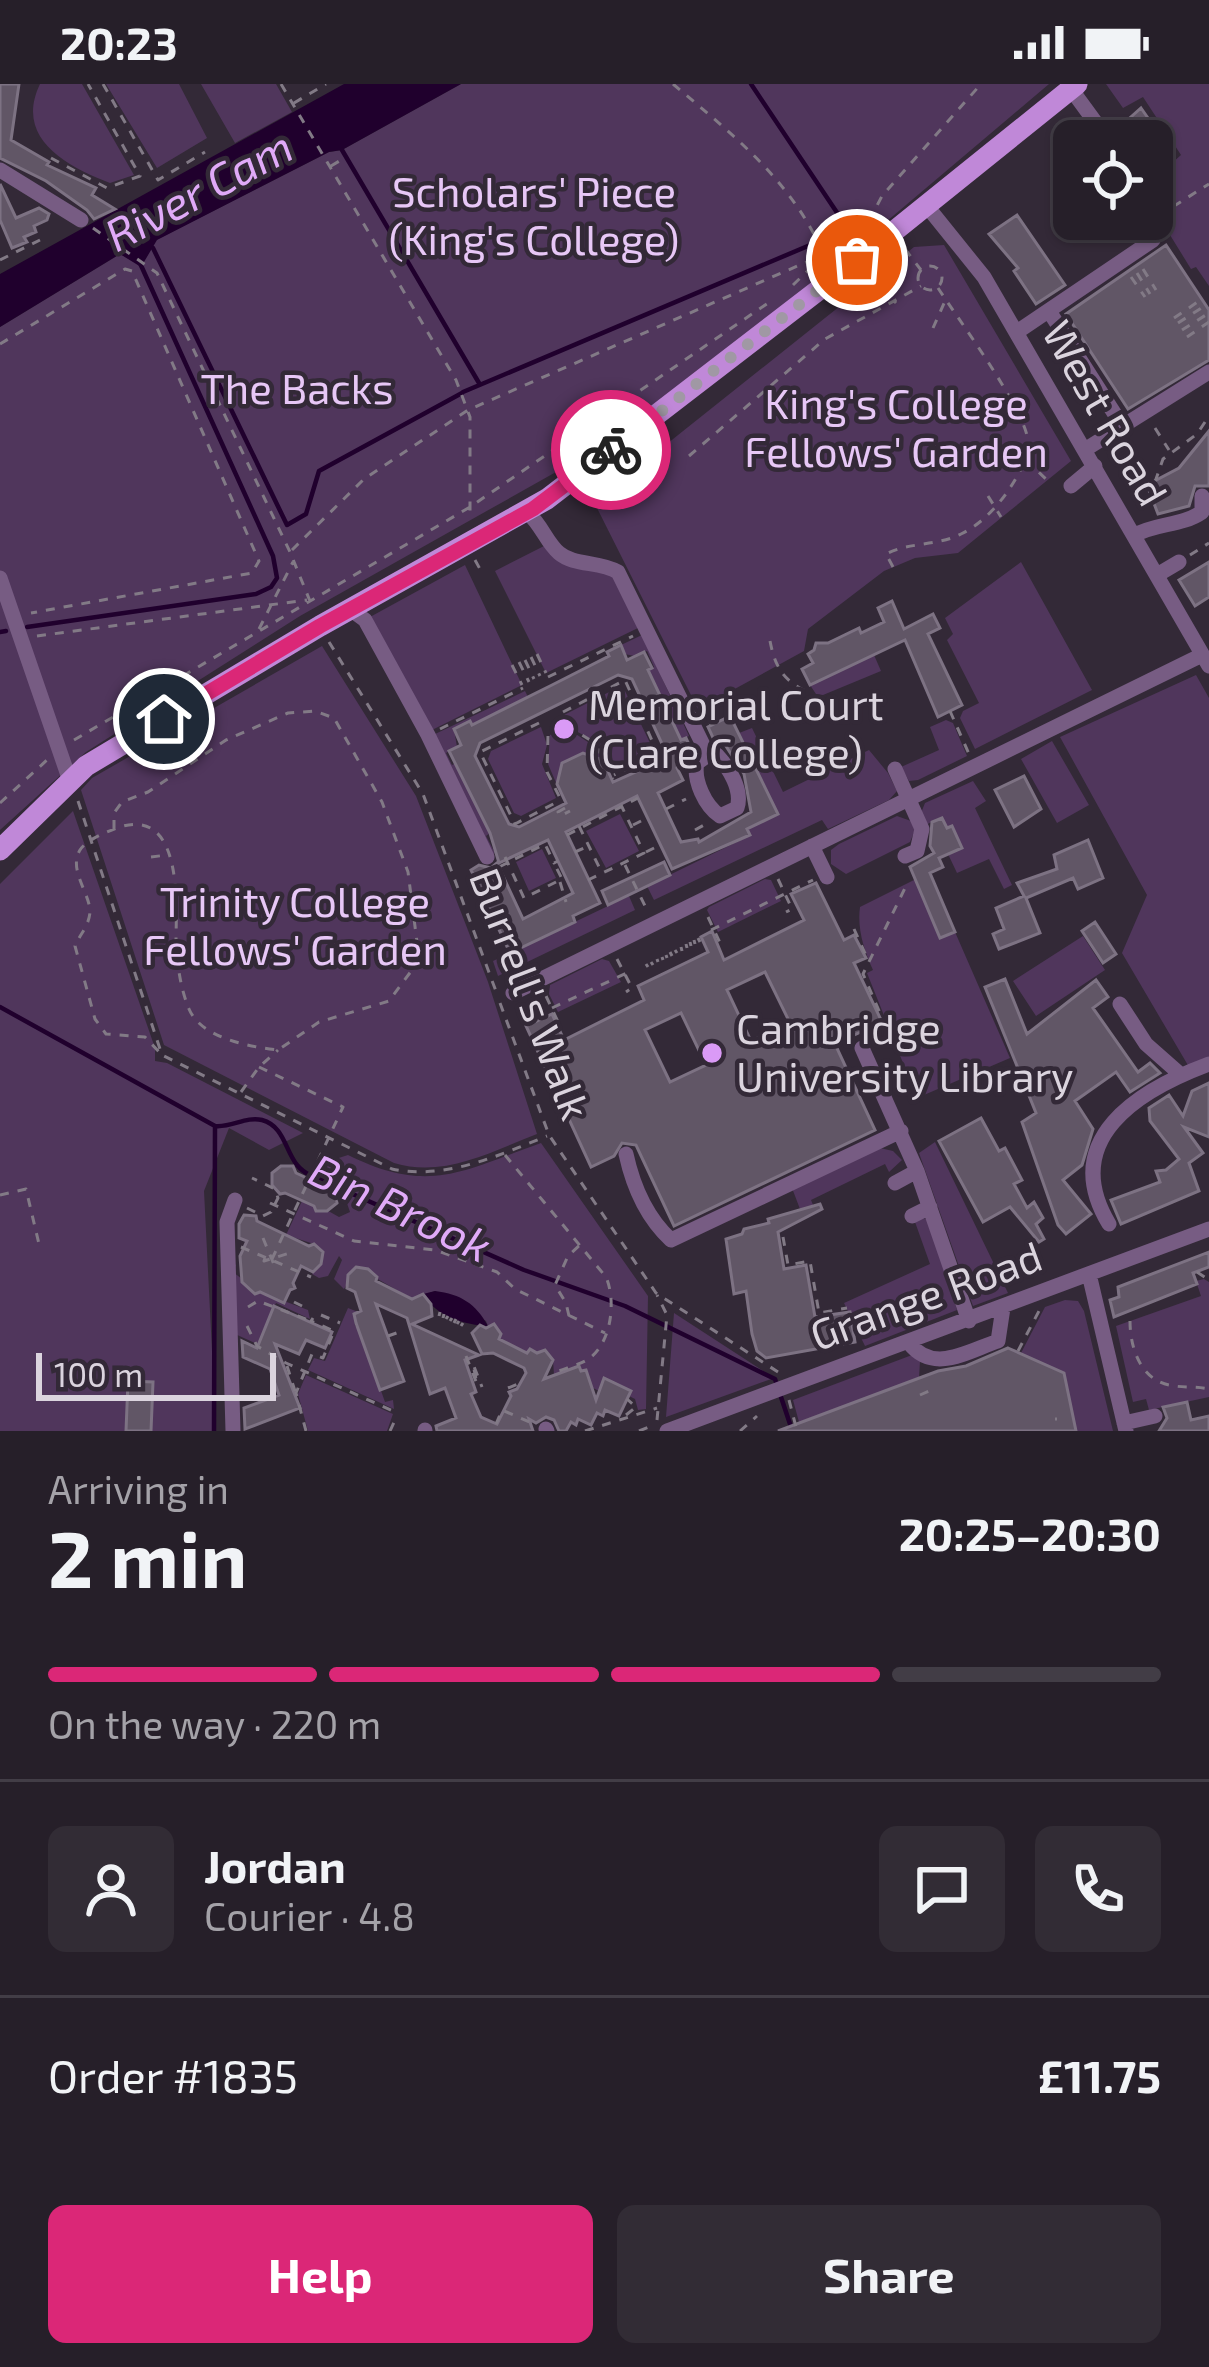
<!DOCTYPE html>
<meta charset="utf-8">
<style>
:root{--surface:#261f29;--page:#322c35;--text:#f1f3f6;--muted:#a4a2a8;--line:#423d46;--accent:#db2777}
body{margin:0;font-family:"Exo 2",sans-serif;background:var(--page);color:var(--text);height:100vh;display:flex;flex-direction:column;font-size:45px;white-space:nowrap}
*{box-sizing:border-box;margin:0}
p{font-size:39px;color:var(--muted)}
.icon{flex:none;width:66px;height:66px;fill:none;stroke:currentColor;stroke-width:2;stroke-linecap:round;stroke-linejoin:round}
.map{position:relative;height:1347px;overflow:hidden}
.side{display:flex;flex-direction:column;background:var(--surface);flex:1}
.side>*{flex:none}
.tools{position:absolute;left:1053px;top:36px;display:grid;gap:24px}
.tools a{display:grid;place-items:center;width:120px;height:120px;border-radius:18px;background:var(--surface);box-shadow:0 3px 9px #0004,0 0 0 3px var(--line);font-size:60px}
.scale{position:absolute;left:36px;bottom:30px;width:240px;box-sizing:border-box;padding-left:12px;border:6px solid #dbd4de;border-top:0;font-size:33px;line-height:42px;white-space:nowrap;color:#dbd4de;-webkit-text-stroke:9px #332937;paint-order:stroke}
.pin{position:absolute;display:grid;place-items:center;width:102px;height:102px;color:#fff;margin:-51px;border:6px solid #fff;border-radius:50%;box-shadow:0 3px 12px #0007}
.courier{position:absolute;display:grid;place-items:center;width:120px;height:120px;margin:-60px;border:9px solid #db2777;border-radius:50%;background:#fff;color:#222;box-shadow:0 3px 15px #0007}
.head em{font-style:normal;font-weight:700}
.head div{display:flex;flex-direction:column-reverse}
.head{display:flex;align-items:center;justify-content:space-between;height:204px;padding:0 48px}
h1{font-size:78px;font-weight:700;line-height:90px}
.bar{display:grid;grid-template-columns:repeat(4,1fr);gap:18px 12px;align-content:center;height:144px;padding:0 48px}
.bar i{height:15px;border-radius:9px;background:var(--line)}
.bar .selected{background:var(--accent)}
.bar p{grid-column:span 4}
.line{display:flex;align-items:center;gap:30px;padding:0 48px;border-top:3px solid var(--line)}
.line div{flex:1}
.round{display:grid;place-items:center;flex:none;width:126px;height:126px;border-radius:18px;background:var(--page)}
.action{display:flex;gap:24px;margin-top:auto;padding:24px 48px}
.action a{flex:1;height:138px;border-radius:18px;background:var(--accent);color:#fff;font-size:48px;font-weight:700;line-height:138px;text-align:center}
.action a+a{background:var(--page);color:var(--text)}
.status{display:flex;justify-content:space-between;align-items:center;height:84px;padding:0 60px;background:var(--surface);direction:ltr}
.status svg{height:33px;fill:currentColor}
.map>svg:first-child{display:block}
.green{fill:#50365c}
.water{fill:#20002d}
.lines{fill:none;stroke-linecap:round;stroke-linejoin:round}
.stream{stroke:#20002d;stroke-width:4.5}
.building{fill:#615666;stroke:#7d7283;stroke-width:3;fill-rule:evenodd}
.path{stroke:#827a86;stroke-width:3;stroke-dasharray:9 9;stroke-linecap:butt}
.minor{stroke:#775c83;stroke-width:15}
.major{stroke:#c088d8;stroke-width:21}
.done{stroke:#a098a4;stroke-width:12;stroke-dasharray:0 21.6}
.route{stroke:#db2777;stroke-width:15}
.poi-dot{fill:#da9af6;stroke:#332937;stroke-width:4.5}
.labels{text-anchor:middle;stroke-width:9;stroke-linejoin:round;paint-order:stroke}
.park-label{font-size:42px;fill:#e7c7f6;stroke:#332937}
.street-label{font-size:42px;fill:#dbd4de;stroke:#332937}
.poi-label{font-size:42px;fill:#dbd4de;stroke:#332937;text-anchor:start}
.water-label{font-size:45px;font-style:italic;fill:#e0aaf8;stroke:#332937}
</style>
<div class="status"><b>20:23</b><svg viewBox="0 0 49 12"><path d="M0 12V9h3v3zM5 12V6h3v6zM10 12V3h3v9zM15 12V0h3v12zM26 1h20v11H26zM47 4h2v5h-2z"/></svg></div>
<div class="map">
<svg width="1209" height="1347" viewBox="0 0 1209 1347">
<rect width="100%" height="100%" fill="#332937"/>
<path class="green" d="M40 0H82L134 91 110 99C66 82 14 54 40 0Z
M106 0H179L207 54 157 84Z
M201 0H276L292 28 235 59Z
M461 0H1049L776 231 604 361 300 532 86 668 0 746V243L120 170 141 182 156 156 329 68 342 66Z
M1209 0V202L1196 183 1191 185 1162 138 1173 129 1152 97 1181 71 1143 13 1123 24 1106 0Z
M944 161 1071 377 958 469 915 474 884 487 808 545 804 567 698 625 594 418 914 163Z
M546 461 615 492 640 543 546 589 495 487Z
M1021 478 1092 606 975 665 960 634 963 627 979 619 947 556 953 550 945 534Z
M465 481 522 601 432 646 370 533Z
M642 551 689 652 681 656 648 586 654 583 647 567 634 572 625 570 621 561Z
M322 562 416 712 488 898 537 1050C490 1068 444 1094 394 1079L164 961 81 706 92 694Z
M874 571 881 587 823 611 816 610 810 601Z
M1196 591 1209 614V975L1189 983 1122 869 1147 811 1060 653Z
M617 604 625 607 651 661 650 669 613 686 598 659 574 646 564 631Z
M525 607 528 613 472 641 469 637 454 645 457 663 446 669 452 681 456 679 490 749 486 752 495 769 490 772 433 651Z
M946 636 953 639 967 672 918 696 909 697 901 683 939 666 930 643Z
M541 643 547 661 542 680 556 714 521 732 514 729 488 675 491 667Z
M565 643 594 662 603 676 583 669 562 679 557 701 548 680 550 651Z
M752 644 783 708 869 666 888 689 897 707 889 716 828 745 822 736 654 816 647 802 749 752 747 745 777 730 739 649Z
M1052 657 1089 721 1057 739 1021 675Z
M973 697 986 717 975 724 1012 801 1004 805 989 775 957 789 948 770 961 764 953 743 947 744 942 734 925 741 921 729 925 719Z
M73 727 155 964V977L167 979 303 1049 269 1066 229 1044 204 1107 216 1347H0V800Z
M620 730 639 767 606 784 586 747Z
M897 732 911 737 915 746 910 758 846 790 831 780V766L839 760Z
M542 765 556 794 529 807 516 778Z
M765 795 771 796 781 817 718 848 707 826 709 823Z
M916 795 940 854 955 848 1010 974 917 1014 867 889 873 886C864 866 857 845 860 823Z
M629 812 635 826 498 892 493 877Z
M1083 852 1105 886 1036 932 1013 897Z
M602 875 609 877 621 898 558 928 549 910 550 901Z
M935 1058 1008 1209 973 1222 919 1069Z
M541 1059 648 1212 646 1325 638 1326 635 1315 629 1312 630 1306 605 1295 599 1307 593 1304 591 1310 579 1283 554 1291 553 1276 545 1266 537 1269 530 1265 527 1269 499 1255 494 1241 488 1242 486 1237 435 1207 412 1215 357 1183 344 1205 334 1195 342 1176 339 1172 328 1192 319 1194 312 1190 317 1181 314 1160 286 1151 302 1117 313 1120 316 1127 323 1124 339 1133 350 1128 340 1099 316 1088 320 1080 348 1071C429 1111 462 1087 541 1059Z
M880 1064 893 1067 902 1076 889 1088 885 1080 811 1116 815 1126 803 1133 792 1104Z
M923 1134 929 1136 957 1226 865 1262 844 1219 930 1180 915 1138Z
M232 1179 236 1181 233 1188 242 1195 246 1194 260 1208 308 1226 310 1235 276 1219 265 1244 268 1265 235 1250Z
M1204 1195 1209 1198V1313L1149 1326 1146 1315 1133 1318 1116 1242 1201 1212 1196 1197Z
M1065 1216 1078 1217 1084 1227 1113 1347H1076L1064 1290 1021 1269 1045 1223Z
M348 1224 358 1228 354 1230 355 1242 359 1244 385 1318 393 1316 394 1325 308 1286 314 1274 325 1277Z
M674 1229 774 1294 666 1333Z
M912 1271 920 1277 919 1294 799 1338 793 1316Z
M306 1291 393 1330 387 1347H308L298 1310Z"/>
<path class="water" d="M344 0H461L342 66 329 68 157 156 141 183 120 170 0 243V190Z
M435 1207C461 1210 476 1220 488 1242 466 1241 436 1233 423 1210Z"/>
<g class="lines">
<path class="stream" d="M342 66 479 299
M153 164 287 441 306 430 319 387 462 309
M463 308 848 145 751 0
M27 543 256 510 271 503 277 494 273 472 139 177
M0 548 6 547
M0 923 215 1042C231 1044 246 1032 262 1036 284 1042 285 1066 297 1081 309 1096 332 1097 348 1108L524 1186 625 1222 775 1295 791 1343
M214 1347 215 1042"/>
</g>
<path class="building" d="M0 0H19L11 56 49 78 47 81 96 104 92 111 115 125 94 135 87 126 46 97 0 74Z
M1141 24 1171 67 1152 79V57H1111L1113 49Z
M0 100 16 134 39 124 49 130 47 136 34 142 36 148 24 153 27 158 12 164 0 136Z
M1017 131 1065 201 1036 220 1014 187 1018 184 989 150Z
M1166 161 1209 226V276L1128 325 1066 230Z
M1209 347V402H1195L1189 422 1158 430 1147 401 1179 384Z
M1209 478V513L1195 522 1179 496Z
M892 517 904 545 933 530 940 544 928 550 962 621 938 633 905 556 810 601 802 585 813 579 808 570 814 566 816 559H828L859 544 861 549 884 538 878 524Z
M621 561 627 576 644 568 652 584 648 586 681 656 686 654 692 667 681 673 677 684 683 696 658 709 681 758 698 755 699 758 751 728 744 690 720 653 714 656 708 643 730 632 778 730 747 745 750 751 672 785 637 712 566 748 600 819 573 832 575 838 510 869 471 786 479 781 491 784 497 779 523 835 573 809 548 756 499 779 490 749 449 667 461 661 454 645 470 637 472 641 552 601 609 572 607 568ZM618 591 632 595 664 664 658 678 613 698 603 676 583 669 562 679 557 700 566 719 519 743 509 740 475 672 480 659Z
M1024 692 1041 725 1014 743 995 706Z
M942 734 947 744 952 742 962 764 939 774 943 783 930 789 955 848 940 854 910 783 934 769 930 762 932 738Z
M1088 756 1103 794 1078 805 1073 794 1026 814 1040 849 999 865 993 850 1004 845 996 824 1024 812 1017 799 1057 785 1054 771Z
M664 778 670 791 608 821 602 807Z
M816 799 844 856 854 851 866 874 854 879 882 938 835 960 875 1046 674 1142 636 1061 622 1059 614 1072 591 1083 526 942 552 930 564 956 644 916 638 902 708 868 701 853 712 847 724 876 804 836 791 810ZM765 888 790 939 751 957 727 906ZM681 929 706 981 670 998 645 946Z
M1095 838 1116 870 1103 879 1082 847Z
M1005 895 1027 950 1096 896 1108 913 1093 924 1138 988 1150 979 1160 989 1130 1008 1116 988 1075 1017 1093 1045 1082 1081 1063 1096 1091 1130 1066 1150 1058 1141 1022 1038 1036 1029 985 903Z
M1209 999V1053L1184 1043 1203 1069 1189 1079 1199 1107 1121 1140 1111 1116 1160 1098 1156 1087 1166 1086 1179 1075 1150 1037 1149 1024 1169 1011 1183 1032 1192 1007Z
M981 1034 999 1067 1005 1064 1022 1096 1014 1100 1027 1124 1034 1118 1043 1134 1036 1140 1044 1155 1039 1158 1010 1123 983 1138 939 1057Z
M281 1082H293L296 1089 322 1101 329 1098 336 1108 337 1119 327 1127H316L314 1122 285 1109 280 1110 272 1101V1089Z
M820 1120 822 1125 778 1148 784 1185 806 1181 815 1233 850 1228 855 1258 766 1274 757 1267 752 1250 746 1207 734 1210 726 1155 742 1150 744 1145 769 1139 768 1135Z
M244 1131 256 1132 257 1137 309 1162 314 1160 323 1168 321 1180 313 1188 301 1182 293 1199 295 1204 290 1206 284 1219 260 1208 255 1210 242 1198 240 1172 247 1157 239 1154V1140Z
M1209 1168V1183L1193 1189 1197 1200 1114 1233 1110 1216 1119 1213 1118 1203Z
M356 1183 368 1185 377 1193 376 1197 412 1215 423 1210 431 1220 432 1232 412 1240 479 1271 465 1276 476 1308 471 1310 481 1333 497 1340 511 1312 509 1308 517 1305 526 1289 524 1284 493 1269 482 1270 472 1249 480 1241 486 1244 494 1240 501 1250 499 1255 527 1269 530 1265 537 1269 545 1266 553 1276 544 1295 579 1282 581 1287 586 1286 596 1316 604 1294 631 1307 619 1332 605 1326 603 1332 597 1329 591 1341 578 1335 576 1341 571 1338 566 1347H559L554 1336 546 1333 536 1339 529 1335 533 1347H437L436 1342 456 1334 445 1304 430 1310 407 1234 376 1220 404 1297 380 1306 356 1239 354 1230 361 1227 355 1208 347 1204 348 1191Z
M274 1222 332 1248 325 1264 306 1256 299 1270 275 1260 300 1324 245 1345 244 1324 279 1311 270 1285 243 1273 242 1257 257 1264Z
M1008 1264 1064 1289 1076 1347H778L938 1287 966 1282Z
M128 1297 153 1298 151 1347H126Z
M1187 1318 1191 1336 1209 1332V1347H1159L1167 1334 1163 1323Z"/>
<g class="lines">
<path class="path" d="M103 0 158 96 205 68
M281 0 456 296 470 333V434
M673 0C732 50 792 97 823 169
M294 19 326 0
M51 74 107 104 140 92 88 0
M331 82 346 73
M1158 132 1209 100
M93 144 157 189 290 468 312 522
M905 165 921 186
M826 169 868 139 882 112 981 0
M0 176 40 156
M918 194a12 12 0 1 1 24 0a12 12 0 1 1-24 0Z
M1143 185 1156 206
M1137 189 1150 210
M869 192 896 219
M1131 193 1145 213
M793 201 824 171
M938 204C958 235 1023 322 1028 356 1028 362 1026 369 1025 375L1047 396
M1174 234 1202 215
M1178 239 1206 221
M933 244 945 217
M1182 246 1209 229
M1187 253 1209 238
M0 260 125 185 132 187 259 477 252 489 31 529
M1155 344 1169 366
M689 372 825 255 921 202
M1155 398 1163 375 1197 350 1209 332
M988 412 1001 433
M292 466 364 395 468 326 818 173
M1190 471 1209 459
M475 476 480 485
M893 483 886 470C909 458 938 462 961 450 990 436 1012 405 1025 377
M259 545 293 478
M37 552 307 516
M770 557C775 582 782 595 805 607
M329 558 423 710 497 910
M537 570 546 589
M531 573 540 592
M525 576 534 595
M519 578 529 598
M512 581 522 601
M548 593 633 552
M950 627 969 670
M563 628 625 596 658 670 614 691
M539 639 480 668 515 740 561 716
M709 640 728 634
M567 642 595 659 613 695
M440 645 523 604
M548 652 547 688 561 716 565 717
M74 656 470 423 771 217
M78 717 162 971 392 1085C446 1096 497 1072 547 1052
M0 719 47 676
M565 724 558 728 560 732 570 727
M666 725 686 715
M633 741 647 734
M579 742 602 789
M114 745V729L122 718 148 708 226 656 288 629 315 627 334 634 382 718 408 788 417 858 412 886 389 917 319 938 278 966C250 963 201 954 189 925 180 904 176 874 176 852 177 813 180 724 120 743 109 747 87 755 80 766 68 786 90 809 90 828 89 842 80 850 75 862L95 935 106 950 145 953 162 971
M695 746 706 740
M567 751 638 714
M575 768 589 762
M646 768 660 761
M151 773 167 771
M505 773 524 814 562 795 554 779
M625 781 647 826
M499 783 545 760 554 779 558 777
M778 795 792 825 786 828
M588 796 644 769 621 721
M560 798 566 818
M708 833 721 861 724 859
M854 845 868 876
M711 846 813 796
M698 854 700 858
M694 856 695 860
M690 858 691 862
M686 860 687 864
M681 863 682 867
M675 866 677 869
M670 868 672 872
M666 871 667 874
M662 873 663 876
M617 875 632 904 626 908
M657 875 658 878
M651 878 653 881
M646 880 648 883
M546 912 559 940 563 938
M500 919 549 1051 656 1209 778 1288
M552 924 631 887
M872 952 871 950 886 943 863 890 908 798
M259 983 343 1023 272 1175
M241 1008 259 983 278 966
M505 1071 606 1193C616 1216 612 1257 590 1274 580 1281 565 1284 554 1289
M0 1111 26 1105 39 1160
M270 1119 354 1157 435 1166 497 1188 515 1205 605 1249
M247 1124 263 1132 271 1128 278 1114 275 1105 252 1094
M783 1153 788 1181 810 1177 819 1229 847 1224
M263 1154 275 1183 276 1179
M241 1163 311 1193
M265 1174 264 1177 293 1168
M1197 1188 1209 1196
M294 1218 308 1225
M248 1223 258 1217 311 1237
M321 1231 340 1239
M439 1232 440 1228
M569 1232 566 1219 555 1201 568 1172 581 1160
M443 1234 444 1230
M446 1235 448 1232
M450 1237 452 1234
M1130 1237C1130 1263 1140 1295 1169 1301 1182 1304 1195 1302 1209 1305
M454 1239 456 1235
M457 1240 459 1237
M247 1242 257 1262 286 1279 393 1327
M461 1242 463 1239
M388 1252 402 1247
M1018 1267 1039 1227
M466 1272 477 1300 473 1280 482 1303
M287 1282 295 1307
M508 1304 523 1298
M920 1311 936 1304
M789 1316 796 1343
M626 1331 636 1323 627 1315
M1055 1335H1057
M657 1336 667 1231 657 1211
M496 1340 502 1326 534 1340
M306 1347 296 1309 312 1270 323 1274 334 1247 311 1237 313 1234
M390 1347 395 1336
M585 1347 657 1324
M639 1347 654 1341
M740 1347 757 1332"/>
<path class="minor" d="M1071 5 1101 46 1099 57
M0 86 81 136
M926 121 984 193 1209 582
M1049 227 1123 343
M1017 248 1153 156 1143 135
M1086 365 1209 288
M1071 402 1095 382
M527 428C542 441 546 458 559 469 574 482 600 477 618 488L708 671H717C729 684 743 706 737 724L720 732C705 722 693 696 697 679L708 671
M1135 451C1156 439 1182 442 1202 428V412
M1157 491 1179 478
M0 494 70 697
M350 525 365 536 428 651 487 773
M895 685 922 745 917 767 905 772
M812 762 827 793
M513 909 1202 571
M1120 920 1146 960 1180 990
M862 964 917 1087 969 1237
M626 1070C633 1102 646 1133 671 1156L901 1047
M895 1099 917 1087
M912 1132 930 1123
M1109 1140C1058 1055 1139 1006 1209 980
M1089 1190 1126 1347
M909 1259C933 1290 966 1268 998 1257L1003 1224
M1124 1339 1155 1332
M546 1345 547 1347
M425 1346V1347
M233 1347 227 1138 235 1116
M667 1347 1209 1145"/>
<path class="major" d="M0 766 86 682 320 542 547 415 877 161 1077 0"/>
</g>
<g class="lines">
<path class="done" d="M611 366 857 176"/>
<path class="route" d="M164 635 320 542 533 425 611 366"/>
</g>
<g class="poi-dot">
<circle cx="564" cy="645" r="12"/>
<circle cx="712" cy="969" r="12"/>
</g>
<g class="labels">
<g class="park-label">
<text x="534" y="123">Scholars' Piece<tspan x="534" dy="48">(King's College)</tspan></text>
<text x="297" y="320">The Backs</text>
<text x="896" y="335">King's College<tspan x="896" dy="48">Fellows' Garden</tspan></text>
<text x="295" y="833">Trinity College<tspan x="295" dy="48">Fellows' Garden</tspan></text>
</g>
<g class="street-label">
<text transform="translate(1105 329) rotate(60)" y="15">West Road</text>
<text transform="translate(530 910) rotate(69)" y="15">Burrell's Walk</text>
<text transform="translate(926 1212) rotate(-20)" y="15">Grange Road</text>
</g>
<g class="poi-label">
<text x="588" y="636">Memorial Court<tspan x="588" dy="48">(Clare College)</tspan></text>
<text x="736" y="960">Cambridge<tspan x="736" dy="48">University Library</tspan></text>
</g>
<g class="water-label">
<text transform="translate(199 107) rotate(-28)" y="16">River Cam</text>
<text transform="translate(400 1124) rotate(25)" y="16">Bin Brook</text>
</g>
</g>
</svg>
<div class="tools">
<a><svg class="icon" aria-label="locate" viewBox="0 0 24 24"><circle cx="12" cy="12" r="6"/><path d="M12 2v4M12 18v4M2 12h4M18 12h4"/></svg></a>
</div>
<div class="scale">100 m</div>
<div class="pin" style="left:857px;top:176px;background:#ea580c"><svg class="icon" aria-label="bag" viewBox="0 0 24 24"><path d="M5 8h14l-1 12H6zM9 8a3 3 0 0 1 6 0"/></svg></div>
<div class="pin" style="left:164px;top:635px;background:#1f2937"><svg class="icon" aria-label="home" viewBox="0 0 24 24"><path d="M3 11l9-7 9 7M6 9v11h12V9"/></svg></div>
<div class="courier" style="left:611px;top:366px"><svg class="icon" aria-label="bike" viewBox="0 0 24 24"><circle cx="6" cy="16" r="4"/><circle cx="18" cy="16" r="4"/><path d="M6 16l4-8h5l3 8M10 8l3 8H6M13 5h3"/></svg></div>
</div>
<section class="side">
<div class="head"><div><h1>2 min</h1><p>Arriving in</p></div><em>20:25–20:30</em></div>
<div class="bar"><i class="selected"></i><i class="selected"></i><i class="selected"></i><i></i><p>On the way · 220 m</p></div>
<div class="line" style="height:216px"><a class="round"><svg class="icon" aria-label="person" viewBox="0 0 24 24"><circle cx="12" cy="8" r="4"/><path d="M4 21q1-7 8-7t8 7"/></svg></a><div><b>Jordan</b><p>Courier · 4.8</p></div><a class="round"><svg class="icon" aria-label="chat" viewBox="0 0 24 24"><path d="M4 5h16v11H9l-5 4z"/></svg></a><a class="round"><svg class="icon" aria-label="phone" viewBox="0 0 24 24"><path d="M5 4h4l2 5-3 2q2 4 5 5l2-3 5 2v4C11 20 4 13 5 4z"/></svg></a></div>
<div class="line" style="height:156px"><div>Order #1835</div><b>£11.75</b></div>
<div class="action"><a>Help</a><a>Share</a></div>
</section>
